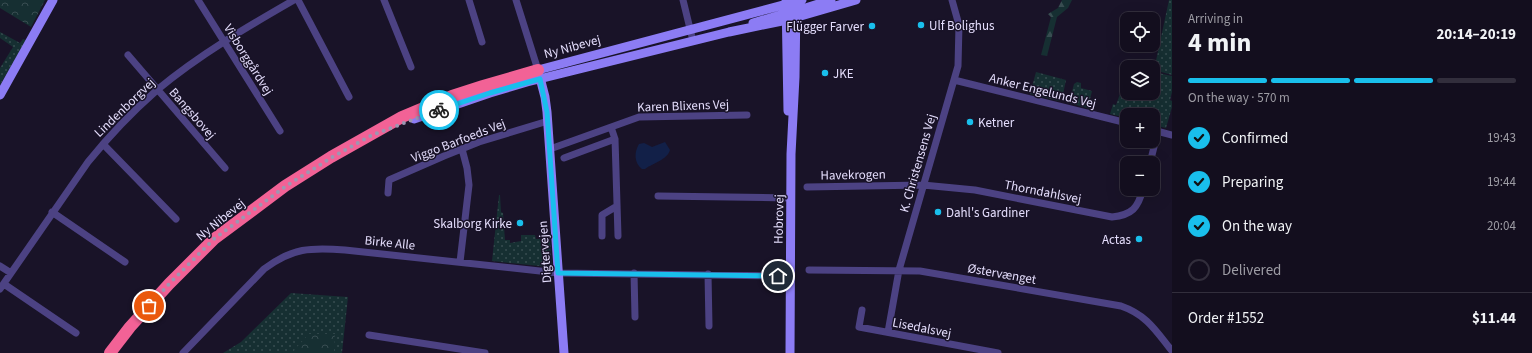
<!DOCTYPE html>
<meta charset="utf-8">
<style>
:root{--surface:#130e1e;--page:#201c2b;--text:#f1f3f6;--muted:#9d9ca4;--line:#322e3c;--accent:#19bfec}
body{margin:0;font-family:"Source Sans 3",sans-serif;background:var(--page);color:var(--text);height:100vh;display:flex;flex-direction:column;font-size:15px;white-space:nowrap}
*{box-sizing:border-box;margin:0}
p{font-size:13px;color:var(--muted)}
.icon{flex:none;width:22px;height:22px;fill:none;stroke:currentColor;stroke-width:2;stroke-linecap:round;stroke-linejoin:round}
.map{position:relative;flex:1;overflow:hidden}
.sheet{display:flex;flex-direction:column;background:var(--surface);width:360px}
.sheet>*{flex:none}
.tools{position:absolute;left:1120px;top:12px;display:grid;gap:8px}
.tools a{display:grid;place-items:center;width:40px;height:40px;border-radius:8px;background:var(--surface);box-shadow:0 4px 16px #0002,0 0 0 1px var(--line);font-size:20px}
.pin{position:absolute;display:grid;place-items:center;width:34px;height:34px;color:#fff;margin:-17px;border:2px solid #fff;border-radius:50%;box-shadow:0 1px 4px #0007}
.courier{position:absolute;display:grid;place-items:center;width:40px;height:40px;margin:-20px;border:3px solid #19bfec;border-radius:50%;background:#fff;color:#222;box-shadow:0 1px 5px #0007}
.summary em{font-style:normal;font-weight:700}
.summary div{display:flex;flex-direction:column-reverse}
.summary{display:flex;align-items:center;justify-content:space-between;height:68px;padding:0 16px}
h1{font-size:26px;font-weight:700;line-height:30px}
.bar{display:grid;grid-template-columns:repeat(4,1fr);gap:6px 4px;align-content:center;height:48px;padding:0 16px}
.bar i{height:5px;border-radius:3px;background:var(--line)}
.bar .active{background:var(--accent)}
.bar p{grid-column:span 4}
.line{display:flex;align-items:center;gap:10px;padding:0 16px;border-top:1px solid var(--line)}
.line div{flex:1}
ol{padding:0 16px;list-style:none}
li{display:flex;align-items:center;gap:12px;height:44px}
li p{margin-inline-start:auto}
li .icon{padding:4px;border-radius:50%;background:var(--accent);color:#111;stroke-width:4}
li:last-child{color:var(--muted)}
li i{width:22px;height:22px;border:2px solid var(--line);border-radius:50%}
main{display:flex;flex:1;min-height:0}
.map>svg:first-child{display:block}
.grass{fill:url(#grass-dots)}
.forest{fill:url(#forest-firs)}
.park{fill:url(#park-crowns)}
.water{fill:#122048}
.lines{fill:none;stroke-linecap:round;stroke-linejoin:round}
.street{stroke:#4c4283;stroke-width:7}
.secondary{stroke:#8c7cf4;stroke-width:9}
.highway{stroke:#f26296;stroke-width:12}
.done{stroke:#9d96b2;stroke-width:4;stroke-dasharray:0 7.2}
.route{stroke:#19bfec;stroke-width:5}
.poi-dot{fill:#19bfec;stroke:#191328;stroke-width:1.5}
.labels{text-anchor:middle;stroke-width:3;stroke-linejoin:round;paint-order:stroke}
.poi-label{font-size:13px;fill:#e4ddfc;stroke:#191328;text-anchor:start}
.street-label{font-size:13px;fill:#e4ddfc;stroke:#191328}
</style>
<main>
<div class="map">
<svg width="1172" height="353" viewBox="0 0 1172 353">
<defs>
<pattern id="grass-dots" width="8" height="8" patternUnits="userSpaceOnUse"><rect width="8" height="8" fill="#162f32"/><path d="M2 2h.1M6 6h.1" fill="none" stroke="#384d51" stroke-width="1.8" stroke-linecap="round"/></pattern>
<pattern id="forest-firs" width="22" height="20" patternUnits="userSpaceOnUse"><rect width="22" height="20" fill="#162f32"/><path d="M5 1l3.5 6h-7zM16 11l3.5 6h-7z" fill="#384d51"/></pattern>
<pattern id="park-crowns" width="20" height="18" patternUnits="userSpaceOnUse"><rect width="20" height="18" fill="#162f32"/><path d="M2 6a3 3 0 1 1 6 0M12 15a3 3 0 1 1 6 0" fill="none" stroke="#384d51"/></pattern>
</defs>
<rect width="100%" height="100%" fill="#191328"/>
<path class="grass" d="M1169 0H1172V75L1154 70Z
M0 32 20 43 23 39 26 40 0 85V68L13 47 0 38Z
M1036 72 1066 80 1062 99 1059 101 1030 94Z
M1154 72 1172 76V92L1170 100 1172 101V107L1166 128 1153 125V115H1127V118L1110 114 1113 104 1116 105 1120 94 1130 96 1131 93H1153Z
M1077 82 1081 83V88L1092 91 1090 99 1094 100 1091 109 1069 103 1074 84Z
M499 195H500L501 212 503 213 505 240H510V243L521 241V235H535L536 239H548L550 241 552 265 549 267 492 261Z
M291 293 348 297 342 353H223L241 342Z"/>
<path class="forest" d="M1062 0H1072L1068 8 1057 17 1047 56 1041 55 1051 17 1048 14 1058 8Z"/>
<path class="park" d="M0 0H45L31 27 0 8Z
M309 334H335L334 353H295L294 350Z"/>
<path class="water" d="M665 142 670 150C667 160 653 163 645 169H642C634 163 634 152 639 144L644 143 652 147Z"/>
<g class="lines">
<path class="street" d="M198 0 280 131
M298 0 349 97
M384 0 411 67
M469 0 482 42
M516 0 538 70
M683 0 693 41
M128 55 225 168
M954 80 1127 123
M611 127 615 139 618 236
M1153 130 1172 135
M103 144 176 219
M550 149 639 117 747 115
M564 158 615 139
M1150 163 1158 131
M807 187 923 185 975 190 1112 217C1132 215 1138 208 1143 189
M388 193 389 180 444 156 479 142 548 121
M658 196 791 198
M52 212 125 262
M602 236V215L617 206
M460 262 469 185 467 168 462 149
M0 266 11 273
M809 270 920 271 1121 306C1147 315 1156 331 1172 351
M634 273 635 317
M708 274 709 326
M4 284 76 333
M0 289 88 162C109 136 132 112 157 90 199 55 247 27 294 0
M862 310 859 327 998 353
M888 332 899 270 958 66 959 25 952 0
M369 335 485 353
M183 353 264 269C292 248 311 247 345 250L558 273 778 276"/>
<path class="secondary" d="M786 0 788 111
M792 15 796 11 831 0
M753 23 787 13 791 10
M0 95 53 0
M414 119 490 93 527 82 729 32 787 20 856 0
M564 353 547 112 545 97 538 70 802 0
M790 353 791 154 795 77 796 0"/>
<path class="highway" d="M110 353 130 327 169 284 214 239 285 186 331 157 402 117 452 96 483 86 538 70"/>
</g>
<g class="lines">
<path class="done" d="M149 306 169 284 214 239 286 186 331 158 372 135 439 110"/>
<path class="route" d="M439 110 490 93 540 79 547 112 558 273 778 276"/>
</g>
<g class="poi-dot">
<circle cx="921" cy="25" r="4"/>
<circle cx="872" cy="26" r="4"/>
<circle cx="825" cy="73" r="4"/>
<circle cx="970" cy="122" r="4"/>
<circle cx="938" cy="212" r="4"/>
<circle cx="520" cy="223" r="4"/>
<circle cx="1139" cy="239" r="4"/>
</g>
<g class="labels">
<g class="poi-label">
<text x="929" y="30">Ulf Bolighus</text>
<text x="864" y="31" text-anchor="end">Flügger Farver</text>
<text x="833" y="78">JKE</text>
<text x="978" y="127">Ketner</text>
<text x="946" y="217">Dahl's Gardiner</text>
<text x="512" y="228" text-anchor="end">Skalborg Kirke</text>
<text x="1131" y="244" text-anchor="end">Actas</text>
</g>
<g class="street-label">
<text transform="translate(572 46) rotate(-15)" y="5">Ny Nibevej</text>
<text transform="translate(249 59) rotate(58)" y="5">Visborggårdvej</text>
<text transform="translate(1043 90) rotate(14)" y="5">Anker Engelunds Vej</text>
<text transform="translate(683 105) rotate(-2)" y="5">Karen Blixens Vej</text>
<text transform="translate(124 107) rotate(-44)" y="5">Lindenborgvej</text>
<text transform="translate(193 113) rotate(49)" y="5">Bangsbovej</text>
<text transform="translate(458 140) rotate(-21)" y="5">Viggo Barfoeds Vej</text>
<text transform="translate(917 163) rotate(-74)" y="5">K. Christensens Vej</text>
<text transform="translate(853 174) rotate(-1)" y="5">Havekrogen</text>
<text transform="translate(1043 191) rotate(11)" y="5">Thorndahlsvej</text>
<text transform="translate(220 219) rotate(-39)" y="5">Ny Nibevej</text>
<text transform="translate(778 219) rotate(-89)" y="5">Hobrovej</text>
<text transform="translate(390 242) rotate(6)" y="5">Birke Alle</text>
<text transform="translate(544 252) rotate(-94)" y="5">Digtervejen</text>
<text transform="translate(1002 273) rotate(10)" y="5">Østervænget</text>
<text transform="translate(922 327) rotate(11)" y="5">Lisedalsvej</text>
</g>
</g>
</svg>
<div class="tools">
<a><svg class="icon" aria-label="locate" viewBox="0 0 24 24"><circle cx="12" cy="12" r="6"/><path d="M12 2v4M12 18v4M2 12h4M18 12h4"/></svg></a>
<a><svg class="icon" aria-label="layers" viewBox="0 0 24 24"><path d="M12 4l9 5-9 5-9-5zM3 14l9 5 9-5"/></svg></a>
<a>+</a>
<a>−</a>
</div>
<div class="pin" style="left:149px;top:306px;background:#ea580c"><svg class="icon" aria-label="bag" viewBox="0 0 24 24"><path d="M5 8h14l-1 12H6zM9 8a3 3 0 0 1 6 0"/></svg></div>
<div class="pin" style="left:778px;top:276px;background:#1f2937"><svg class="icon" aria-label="home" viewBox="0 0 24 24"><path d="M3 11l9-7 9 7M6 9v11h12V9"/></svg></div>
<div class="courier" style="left:439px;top:110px"><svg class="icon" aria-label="bike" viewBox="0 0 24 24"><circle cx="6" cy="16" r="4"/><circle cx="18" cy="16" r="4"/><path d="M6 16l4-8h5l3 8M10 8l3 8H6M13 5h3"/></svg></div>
</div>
<section class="sheet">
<div class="summary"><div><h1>4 min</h1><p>Arriving in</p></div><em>20:14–20:19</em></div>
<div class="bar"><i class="active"></i><i class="active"></i><i class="active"></i><i></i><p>On the way · 570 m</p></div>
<ol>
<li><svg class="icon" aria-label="check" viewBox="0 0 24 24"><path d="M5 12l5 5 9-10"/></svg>Confirmed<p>19:43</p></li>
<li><svg class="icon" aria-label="check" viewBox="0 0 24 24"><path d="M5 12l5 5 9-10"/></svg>Preparing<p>19:44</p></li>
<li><svg class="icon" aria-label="check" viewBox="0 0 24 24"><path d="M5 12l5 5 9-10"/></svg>On the way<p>20:04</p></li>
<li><i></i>Delivered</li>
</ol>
<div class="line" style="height:52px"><div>Order #1552</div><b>$11.44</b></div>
</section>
</main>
